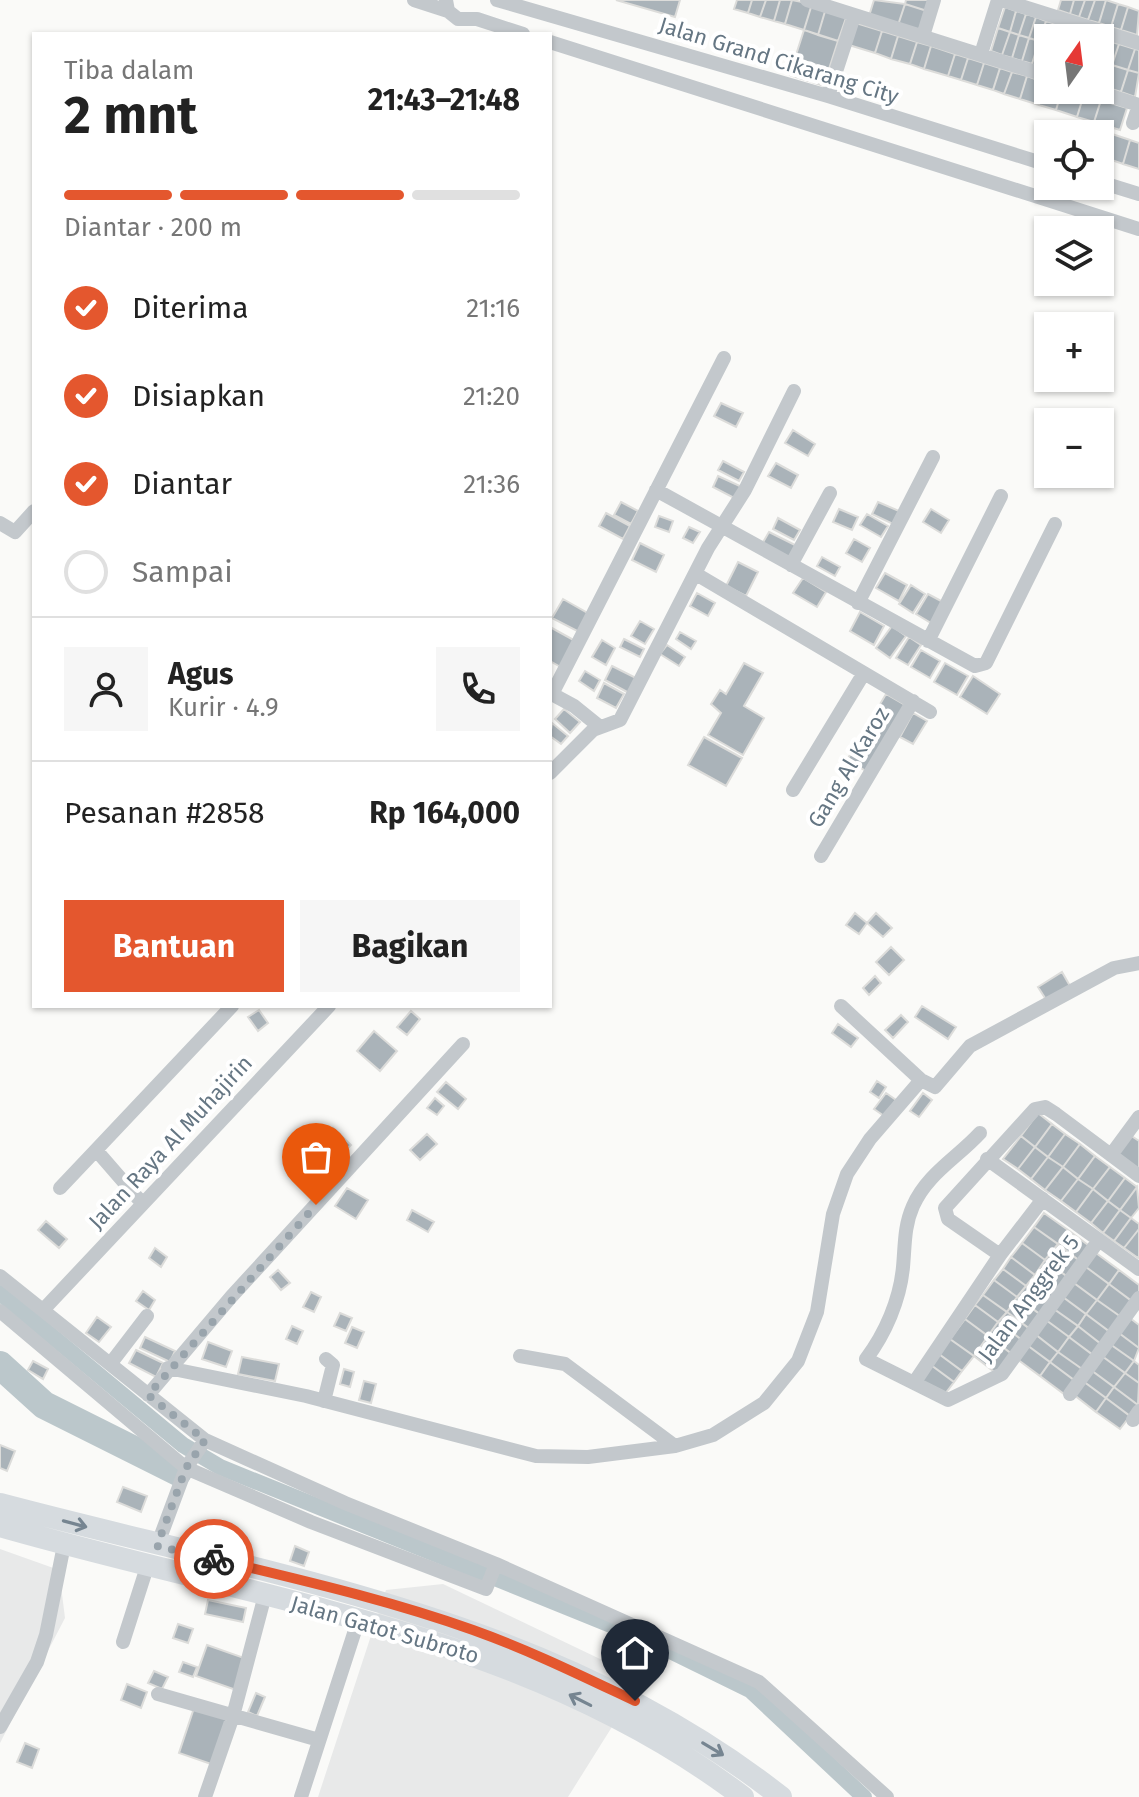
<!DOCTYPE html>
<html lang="id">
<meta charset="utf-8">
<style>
:root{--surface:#fff;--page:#f6f6f6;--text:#222;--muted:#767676;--line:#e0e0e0;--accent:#e4572e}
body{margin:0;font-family:"Fira Sans",sans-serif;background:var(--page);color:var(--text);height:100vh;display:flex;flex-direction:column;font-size:30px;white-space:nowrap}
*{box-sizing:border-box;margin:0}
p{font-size:26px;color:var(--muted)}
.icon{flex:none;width:44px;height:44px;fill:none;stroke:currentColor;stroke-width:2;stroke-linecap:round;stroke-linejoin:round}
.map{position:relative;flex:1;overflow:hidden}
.drawer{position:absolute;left:32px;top:32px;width:520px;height:976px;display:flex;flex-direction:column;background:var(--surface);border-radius:0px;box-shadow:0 2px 6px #0004}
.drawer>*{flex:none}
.needle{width:52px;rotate:14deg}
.buttons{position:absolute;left:1034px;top:24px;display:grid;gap:16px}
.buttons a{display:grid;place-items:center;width:80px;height:80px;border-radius:0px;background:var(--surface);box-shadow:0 2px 6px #0004;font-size:40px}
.pin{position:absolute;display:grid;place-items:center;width:68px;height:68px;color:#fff;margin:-82px -34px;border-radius:50% 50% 50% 0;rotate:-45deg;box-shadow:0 0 8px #0007}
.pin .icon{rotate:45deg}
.courier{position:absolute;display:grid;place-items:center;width:80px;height:80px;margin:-40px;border:6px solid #e4572e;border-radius:50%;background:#fff;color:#222;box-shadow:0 2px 10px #0007}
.head em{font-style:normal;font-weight:700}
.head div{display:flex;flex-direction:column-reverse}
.head{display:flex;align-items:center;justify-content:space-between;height:136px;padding:0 32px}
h1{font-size:52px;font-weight:700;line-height:60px}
.bar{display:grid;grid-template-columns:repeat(4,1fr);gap:12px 8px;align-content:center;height:96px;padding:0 32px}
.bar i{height:10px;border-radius:6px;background:var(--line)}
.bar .active{background:var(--accent)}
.bar p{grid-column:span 4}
.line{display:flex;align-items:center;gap:20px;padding:0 32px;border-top:2px solid var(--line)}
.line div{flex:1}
.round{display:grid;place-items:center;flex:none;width:84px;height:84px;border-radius:0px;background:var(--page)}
ol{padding:0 32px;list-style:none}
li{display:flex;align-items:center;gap:24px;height:88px}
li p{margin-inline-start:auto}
li .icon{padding:8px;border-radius:50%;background:var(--accent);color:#fff;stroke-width:4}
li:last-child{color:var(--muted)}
li i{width:44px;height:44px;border:4px solid var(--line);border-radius:50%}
.cta{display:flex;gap:16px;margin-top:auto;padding:16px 32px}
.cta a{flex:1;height:92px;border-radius:0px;background:var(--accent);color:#fff;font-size:32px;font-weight:700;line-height:92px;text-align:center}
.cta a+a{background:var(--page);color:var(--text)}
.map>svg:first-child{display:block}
.built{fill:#e8e9e9}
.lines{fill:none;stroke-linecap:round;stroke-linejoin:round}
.canal{stroke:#bbc7cb;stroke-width:16}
.river{stroke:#bbc7cb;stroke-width:28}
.building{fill:#aab3b9;stroke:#dcdcda;stroke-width:2}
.minor{stroke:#c3c8cc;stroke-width:14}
.highway{stroke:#d6dbdf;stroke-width:22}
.oneway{stroke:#768591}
.done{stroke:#99a4ac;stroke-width:8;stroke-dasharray:0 14.4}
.route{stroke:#e4572e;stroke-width:10}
.labels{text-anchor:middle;stroke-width:8;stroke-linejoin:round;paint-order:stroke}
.street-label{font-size:22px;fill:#657683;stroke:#fff}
</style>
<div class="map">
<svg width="1139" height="1797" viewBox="0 0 1139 1797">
<rect width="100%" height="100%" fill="#fafaf8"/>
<path class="built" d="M0 1549 59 1570 65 1618 0 1743Z
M443 1584 642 1679 568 1797H318L386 1590Z"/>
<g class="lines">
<path class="canal" d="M0 1293 183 1445 220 1467 648 1640 750 1690 864 1797"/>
<path class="river" d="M0 1365 44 1405 178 1472"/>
</g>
<path class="building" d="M616 0H680L675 17Z
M737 0H752L748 13 734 9Z
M752 0H766L760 17 748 13Z
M766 0H780L774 21 760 17Z
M780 0H792L785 24 774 21Z
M792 0 812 4 804 30 785 24Z
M874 0 905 4 898 25 869 16Z
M906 0H930L927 11 905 4Z
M1061 0H1074L1070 14 1058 10Z
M1074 0H1085L1079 17 1070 14Z
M1085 0H1095L1088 20 1079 17Z
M1095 0H1106L1099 23 1088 20Z
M1106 0 1118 4 1111 27 1099 23Z
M812 4 826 8 818 35 804 30Z
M905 4 927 11 920 32 898 25Z
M1118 4 1128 7 1121 30 1111 27Z
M1005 7 1016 11 1010 32 998 28Z
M1128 7 1139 11 1137 35 1121 30Z
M826 8 847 15 838 41 818 35Z
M1016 11 1026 14 1019 35 1010 32Z
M1026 14 1036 17 1029 38 1019 35Z
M1036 17 1046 21 1039 41 1029 38Z
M1046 21 1056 24 1048 44 1039 41Z
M856 23 882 31 875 53 849 45Z
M1056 24 1067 27 1064 38H1051Z
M998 28 1010 32 1002 55 991 51Z
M804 30 838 41 829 69 795 58Z
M882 31 898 36 891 59 875 53Z
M1010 32 1019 35 1012 58 1002 55Z
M1019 35 1029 38 1022 61 1012 58Z
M898 36 917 42 910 64 891 59Z
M1029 38 1039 41 1032 64 1022 61Z
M1039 41 1048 44 1042 67 1032 64Z
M1108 41 1119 44 1112 65 1102 61Z
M917 42 931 46 924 69 910 64Z
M1119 44 1135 49 1128 70 1112 65Z
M931 46 955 54 948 76 924 69Z
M1135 49 1139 50V73L1128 70Z
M955 54 968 58 961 80 948 76Z
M795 58 829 69 824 86 790 75Z
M968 58 984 63 977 85 961 80Z
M1102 61 1112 65 1105 87 1100 86Z
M984 63 1000 68 993 90 977 85Z
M1112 65 1128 70 1121 92 1105 87Z
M1000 68 1012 72 1004 94 993 90Z
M1128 70 1139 73 1135 97 1121 92Z
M1012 72 1027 76 1020 99 1004 94Z
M1027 76 1046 83 1039 105 1020 99Z
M1046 83 1048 90H1062L1056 110 1039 105Z
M1062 90 1084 94 1077 117 1056 110Z
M1084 94 1101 100 1094 122 1077 117Z
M1101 100 1127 108 1120 130 1094 122Z
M1094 128 1130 140 1123 164 1100 156V134H1092Z
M1130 140 1139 143V169L1123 164Z
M721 403 743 413 736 427 714 416Z
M793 430 815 444 808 456 785 443Z
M723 461 744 472 739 481 718 470Z
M776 463 798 475 791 488 768 476Z
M718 476 742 487 736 499 713 487Z
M621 502 638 511 631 524 614 515Z
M878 502 899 511 893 524 872 514Z
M839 509 858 517 852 530 833 522Z
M931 509 949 520 941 533 923 522Z
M606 513 630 526 623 539 599 526Z
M867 514 888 526 881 537 860 525Z
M659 516 673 521 669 532 655 527Z
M778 518 800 530 794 540 773 529Z
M689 527 700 532 693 543 683 538Z
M769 532 797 546 790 559 762 544Z
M854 539 870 548 862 562 846 553Z
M640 543 664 555 656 572 632 560Z
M822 557 840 567 835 576 817 566Z
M738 562 758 572 746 596 726 586Z
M885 573 907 585 899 601 876 588Z
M803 578 826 592 817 607 793 593Z
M911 585 925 594 913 613 899 604Z
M697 593 715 603 708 616 690 606Z
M928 594 943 602 931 623 916 614Z
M563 599 591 615 581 633 552 618Z
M860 612 884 626 874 645 850 631Z
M640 621 654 629 645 644 631 636Z
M892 626 906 636 890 658 876 648Z
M550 627 579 643 564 669 550 661Z
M680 632 696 641 691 649 676 639Z
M909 637 921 645 908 665 896 658Z
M624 639 644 649 640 657 620 647Z
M602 640 615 648 606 665 592 657Z
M667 645 685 657 679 666 660 654Z
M921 650 940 661 930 678 911 667Z
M744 663 763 673 744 706 764 718 743 755 708 735 721 713 711 704 720 690 726 694Z
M945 663 968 676 957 695 934 682Z
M612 666 636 678 629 693 605 680Z
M585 671 600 680 594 691 579 681Z
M973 676 1000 694 987 714 960 697Z
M604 683 624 694 616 708 597 698Z
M886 694 905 705 866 771 847 760Z
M564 709 580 722 570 733 555 719Z
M913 713 927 721 913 744 900 737Z
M552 723 568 736 561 744 550 736Z
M704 737 742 758 726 786 688 765Z
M855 913 867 923 859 934 846 925Z
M876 913 892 928 883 937 867 923Z
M891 947 904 960 889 975 876 962Z
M1062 972 1070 986 1047 1001 1038 987Z
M875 976 881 983 869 995 863 988Z
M922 1006 956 1027 948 1039 915 1017Z
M259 1010 268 1023 258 1031 248 1017Z
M411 1011 420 1019 407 1035 397 1027Z
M901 1015 908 1022 893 1038 885 1030Z
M838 1024 858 1038 851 1047 832 1033Z
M374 1031 397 1051 380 1071 357 1051Z
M877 1081 886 1087 879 1098 870 1092Z
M446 1082 466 1099 458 1109 437 1092Z
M886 1093 896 1100 884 1116 874 1109Z
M923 1093 932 1100 919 1117 910 1111Z
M435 1098 444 1106 437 1115 427 1108Z
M1038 1113 1052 1124 1035 1147 1021 1136Z
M1052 1124 1065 1134 1048 1157 1035 1147Z
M333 1128 351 1145 337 1159 319 1143Z
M427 1134 437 1144 420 1160 410 1150Z
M1065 1134 1080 1144 1063 1167 1048 1157Z
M1130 1135 1139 1141V1171L1116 1154Z
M1021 1136 1035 1147 1018 1169 1003 1159Z
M1080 1144 1095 1156 1078 1179 1063 1167Z
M1035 1147 1048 1157 1031 1179 1018 1169Z
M1095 1156 1110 1167 1093 1189 1078 1179Z
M1048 1157 1063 1167 1045 1190 1031 1179Z
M1063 1167 1078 1179 1061 1201 1045 1190Z
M1110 1167 1125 1178 1108 1201 1093 1189Z
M1125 1178 1137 1187 1120 1210 1108 1201Z
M1078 1179 1093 1189 1076 1212 1061 1201Z
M1137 1187 1139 1208 1131 1218 1120 1210Z
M347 1188 368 1200 356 1219 335 1206Z
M1093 1189 1108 1201 1091 1223 1076 1212Z
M1108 1201 1120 1210 1103 1233 1091 1223Z
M412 1210 434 1222 428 1232 407 1220Z
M1120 1210 1131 1218 1114 1241 1103 1233Z
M1044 1213 1068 1230 1058 1244 1034 1227Z
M1131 1218 1139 1224V1229L1124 1248 1114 1241Z
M46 1221 67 1239 59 1248 38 1230Z
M1034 1227 1058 1244 1045 1260 1022 1243Z
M1139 1229V1256L1138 1258 1124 1248Z
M1068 1230 1092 1248 1081 1262 1058 1244Z
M1022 1243 1045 1260 1035 1275 1011 1257Z
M1058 1244 1081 1262 1069 1278 1045 1260Z
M155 1248 167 1257 161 1267 149 1258Z
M1096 1253 1119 1270 1109 1284 1086 1267Z
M1011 1257 1035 1275 1026 1286 1003 1269Z
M1045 1260 1069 1278 1058 1292 1035 1275Z
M1086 1267 1109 1284 1097 1300 1074 1283Z
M1003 1269 1026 1286 1017 1297 994 1280Z
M278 1270 290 1283 281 1290 270 1277Z
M1119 1270 1139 1285V1294L1133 1302 1109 1284Z
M1035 1275 1058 1292 1050 1304 1026 1286Z
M994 1280 1017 1297 1007 1312 983 1295Z
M1074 1283 1097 1300 1086 1314 1063 1297Z
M1109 1284 1133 1302 1121 1317 1097 1300Z
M1026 1286 1050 1304 1041 1315 1017 1297Z
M143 1291 155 1300 149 1310 136 1301Z
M311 1292 321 1297 314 1312 303 1307Z
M983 1295 1007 1312 998 1322 975 1305Z
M1017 1297 1041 1315 1030 1329 1007 1312Z
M1063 1297 1086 1314 1078 1326 1054 1309Z
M1097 1300 1121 1317 1110 1332 1086 1314Z
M975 1305 998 1322 988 1336 965 1319Z
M1054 1309 1078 1326 1069 1337 1046 1320Z
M1007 1312 1030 1329 1022 1340 998 1322Z
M340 1313 352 1318 346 1331 334 1326Z
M1086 1314 1110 1332 1101 1344 1078 1326Z
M97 1317 111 1327 99 1342 86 1333Z
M1130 1318 1139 1325V1348L1119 1333Z
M965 1319 988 1336 974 1356 950 1339Z
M1046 1320 1069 1337 1058 1352 1035 1334Z
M998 1322 1022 1340 1012 1354 988 1336Z
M292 1326 303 1331 297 1344 286 1339Z
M1078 1326 1101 1344 1093 1355 1069 1337Z
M352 1327 364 1332 357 1348 345 1343Z
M1119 1333 1139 1348 1134 1361 1110 1344Z
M1035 1334 1058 1352 1050 1362 1027 1345Z
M988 1336 1012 1354 997 1374 974 1356Z
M145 1337 175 1351 170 1362 140 1348Z
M1069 1337 1093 1355 1082 1369 1058 1352Z
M950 1339 974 1356 962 1371 939 1354Z
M208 1342 232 1351 226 1367 202 1359Z
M1110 1344 1134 1361 1125 1373 1102 1356Z
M1027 1345 1050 1362 1040 1376 1017 1359Z
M136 1350 163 1363 156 1377 129 1363Z
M1058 1352 1082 1369 1074 1380 1050 1362Z
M939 1354 962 1371 954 1382 931 1365Z
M1102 1356 1125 1373 1114 1387 1091 1370Z
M242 1357 279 1364 275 1381 238 1374Z
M33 1361 48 1369 43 1379 28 1370Z
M1134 1361 1139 1365V1383L1125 1373Z
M1050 1362 1074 1380 1064 1394 1040 1376Z
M931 1365 954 1382 942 1398 919 1381Z
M344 1369 354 1372 350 1387 340 1384Z
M1091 1370 1114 1387 1106 1398 1083 1381Z
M1125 1373 1139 1383 1138 1405 1114 1387Z
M364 1381 376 1384 371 1403 359 1400Z
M1083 1381 1106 1398 1096 1412 1073 1394Z
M1114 1387 1138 1405 1130 1416 1106 1398Z
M1106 1398 1130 1416 1120 1429 1096 1412Z
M0 1445 15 1451 7 1471 0 1468Z
M123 1487 147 1496 141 1512 117 1502Z
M295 1546 309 1552 304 1566 290 1561Z
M208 1600 246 1608 243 1622 205 1614Z
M178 1624 193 1629 188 1643 173 1638Z
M207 1645 247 1659 236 1690 196 1676Z
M183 1662 197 1667 193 1677 179 1672Z
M154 1671 168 1677 162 1689 148 1683Z
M127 1684 147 1692 141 1708 121 1700Z
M256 1693 265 1697 257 1716 248 1712Z
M194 1708 227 1719 211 1764 179 1753Z
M25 1743 39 1749 32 1768 17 1762Z"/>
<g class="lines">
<path class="minor" d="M414 0 448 11
M446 0 448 11 458 19H477L523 34
M497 0 828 96 1048 165
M807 0 1048 76
M1002 0 1139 43
M923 36 934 0
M550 42 1139 229
M981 54 998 0
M1092 90 1139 105
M828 96 854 16
M1133 123 1139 105
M1100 182 1139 194
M656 490 975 666 986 663 1055 524
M0 523 15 532 34 511
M791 565 830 493
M696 574 930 712
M858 603 933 457
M928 641 1001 496
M550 693 574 706 600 727
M552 694 724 358
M550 773 593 730 620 720 708 548 745 490 794 391
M793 790 864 673
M821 856 913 701
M841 1006 921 1080
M1111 1155 1139 1117
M987 1159 1139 1269
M60 1188 96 1150
M1043 1199 1000 1255 914 1383 948 1400 1002 1374 1099 1240
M142 1203 96 1150 232 1006
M1000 1255 948 1219 945 1208 1035 1109 1045 1107 1056 1114 1139 1176
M0 1276 205 1440 345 1503 496 1564 759 1682 887 1797
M44 1309 329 1006
M0 1311 186 1468 311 1522 486 1589 496 1564
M520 1356 565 1364 675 1446
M111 1363 147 1316
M168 1368 306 1396 536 1456 588 1457 675 1446 713 1435 764 1403 798 1361 817 1312 833 1214 847 1174 870 1139 921 1080 935 1087 970 1046 1114 968 1139 963
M914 1383 866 1359C885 1334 900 1300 903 1267 905 1246 904 1226 913 1206 927 1174 957 1158 980 1133
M1070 1394 1139 1298
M148 1395 231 1297 463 1044
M324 1401 333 1365 326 1359
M1133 1420 1139 1411
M157 1546 186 1468 205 1440
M123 1642 147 1567
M158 1694 319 1740
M0 1727 37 1662 46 1635 64 1545
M205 1797 233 1716 265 1595
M301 1797 359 1618"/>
<path class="highway" d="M0 1504C271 1576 554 1618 781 1797
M0 1526C254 1599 527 1633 743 1797"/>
</g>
<defs><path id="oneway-shaft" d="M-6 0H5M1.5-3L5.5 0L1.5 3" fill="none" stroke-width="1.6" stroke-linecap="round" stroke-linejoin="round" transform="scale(2)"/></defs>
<g class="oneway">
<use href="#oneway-shaft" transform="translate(75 1524) rotate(15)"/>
<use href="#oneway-shaft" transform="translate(580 1700) rotate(-153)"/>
<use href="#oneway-shaft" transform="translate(713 1749) rotate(31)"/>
</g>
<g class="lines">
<path class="done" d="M214 1559 157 1546 186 1468 205 1440 148 1395 316 1205"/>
<path class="route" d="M214 1559C301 1580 389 1600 473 1630 529 1650 582 1676 635 1701"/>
</g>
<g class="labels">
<g class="street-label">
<text transform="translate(779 60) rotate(17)" y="8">Jalan Grand Cikarang City</text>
<text transform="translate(848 767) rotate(-59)" y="8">Gang Al Karoz</text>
<text transform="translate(170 1142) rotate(-47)" y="8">Jalan Raya Al Muhajirin</text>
<text transform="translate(1028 1298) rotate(-53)" y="8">Jalan Anggrek 5</text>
<text transform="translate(385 1629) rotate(16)" y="8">Jalan Gatot Subroto</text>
</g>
</g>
</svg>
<div class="buttons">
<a><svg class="needle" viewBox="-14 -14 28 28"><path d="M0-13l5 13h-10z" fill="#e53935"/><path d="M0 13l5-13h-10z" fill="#767676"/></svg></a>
<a><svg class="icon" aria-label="locate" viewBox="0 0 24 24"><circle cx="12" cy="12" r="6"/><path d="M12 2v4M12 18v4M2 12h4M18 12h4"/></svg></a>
<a><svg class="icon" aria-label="layers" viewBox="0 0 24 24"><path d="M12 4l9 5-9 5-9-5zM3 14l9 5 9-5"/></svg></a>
<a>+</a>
<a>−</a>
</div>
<div class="pin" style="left:316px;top:1205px;background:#ea580c"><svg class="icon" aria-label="bag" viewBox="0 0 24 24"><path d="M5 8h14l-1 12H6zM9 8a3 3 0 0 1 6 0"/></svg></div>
<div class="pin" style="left:635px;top:1701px;background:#1f2937"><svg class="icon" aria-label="home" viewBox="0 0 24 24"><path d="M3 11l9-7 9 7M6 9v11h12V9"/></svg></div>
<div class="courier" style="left:214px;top:1559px"><svg class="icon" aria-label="bike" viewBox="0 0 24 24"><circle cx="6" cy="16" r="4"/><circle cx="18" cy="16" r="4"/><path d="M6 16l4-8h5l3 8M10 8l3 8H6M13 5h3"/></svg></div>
<section class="drawer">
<div class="head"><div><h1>2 mnt</h1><p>Tiba dalam</p></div><em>21:43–21:48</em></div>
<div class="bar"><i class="active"></i><i class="active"></i><i class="active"></i><i></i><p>Diantar · 200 m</p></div>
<ol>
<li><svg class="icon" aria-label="check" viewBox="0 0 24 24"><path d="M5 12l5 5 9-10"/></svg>Diterima<p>21:16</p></li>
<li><svg class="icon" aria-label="check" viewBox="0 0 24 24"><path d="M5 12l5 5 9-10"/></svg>Disiapkan<p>21:20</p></li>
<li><svg class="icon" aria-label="check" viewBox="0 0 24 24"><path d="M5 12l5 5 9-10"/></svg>Diantar<p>21:36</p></li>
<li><i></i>Sampai</li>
</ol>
<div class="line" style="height:144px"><a class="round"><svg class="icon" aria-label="person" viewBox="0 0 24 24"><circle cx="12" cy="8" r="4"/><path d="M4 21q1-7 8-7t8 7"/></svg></a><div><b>Agus</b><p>Kurir · 4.9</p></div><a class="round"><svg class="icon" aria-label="phone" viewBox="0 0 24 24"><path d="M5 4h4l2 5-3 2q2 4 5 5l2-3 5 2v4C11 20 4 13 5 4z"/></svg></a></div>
<div class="line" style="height:104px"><div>Pesanan #2858</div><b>Rp 164,000</b></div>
<div class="cta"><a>Bantuan</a><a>Bagikan</a></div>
</section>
</div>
